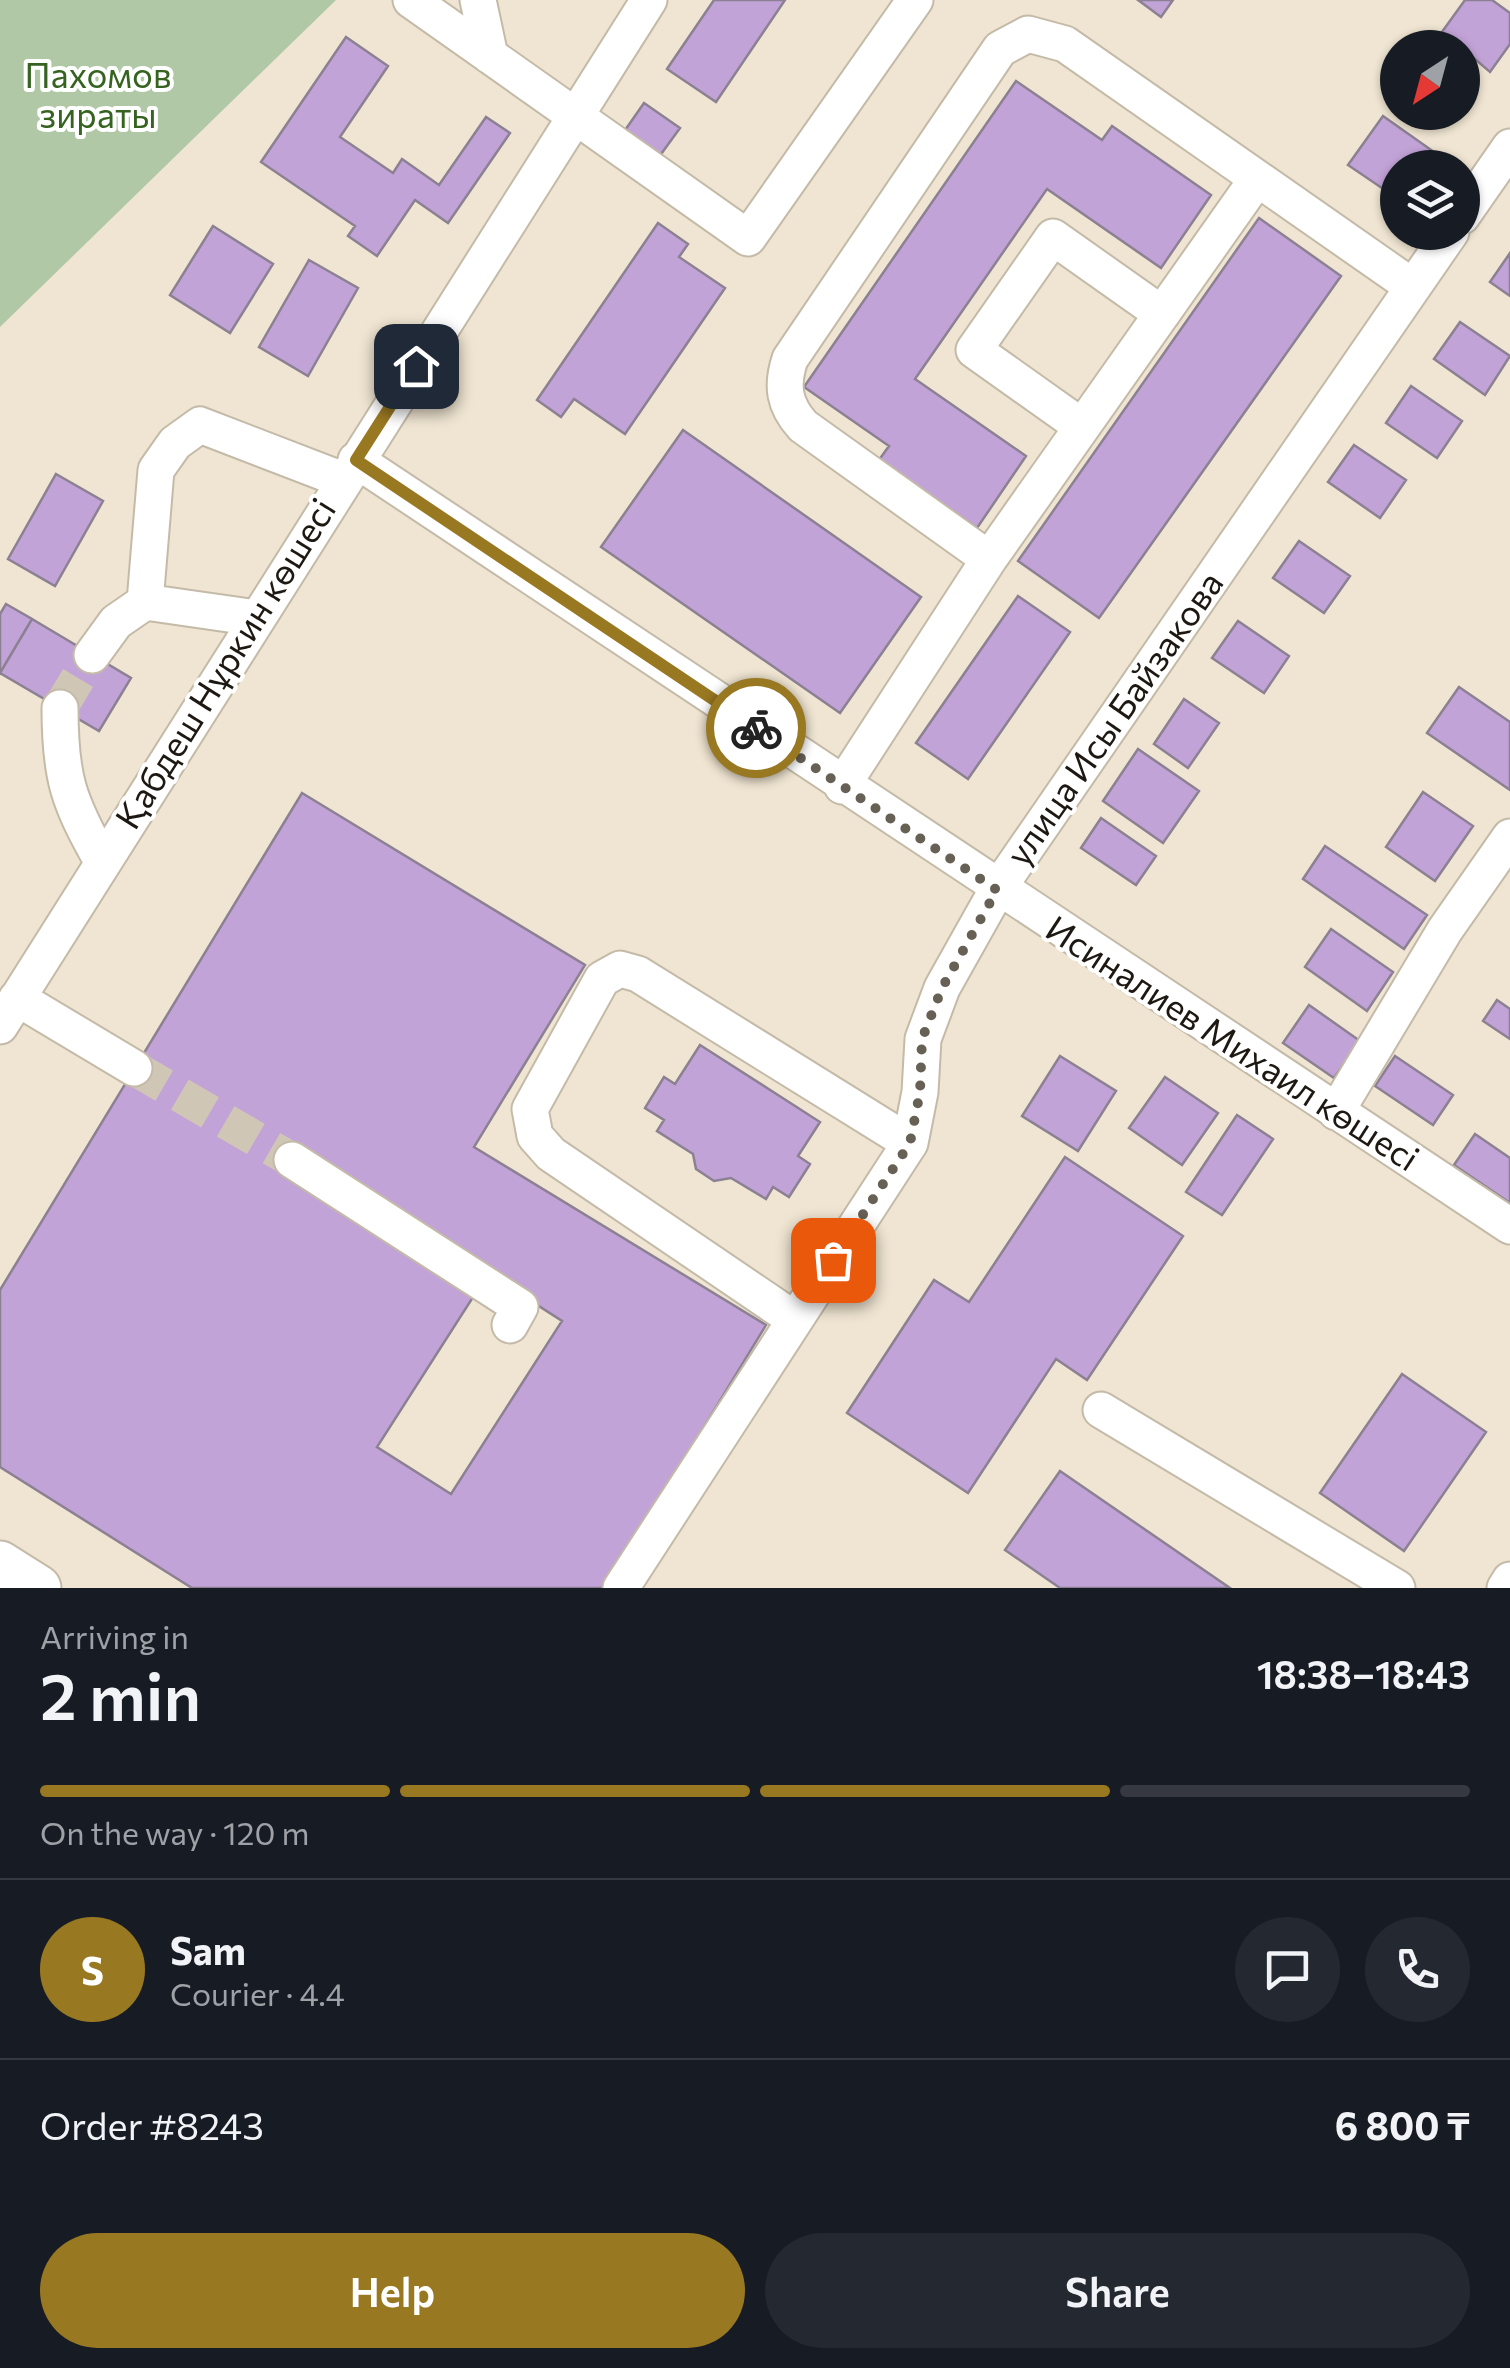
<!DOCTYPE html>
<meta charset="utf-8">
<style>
:root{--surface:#171b24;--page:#242831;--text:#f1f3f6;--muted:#9ea1a6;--line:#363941;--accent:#997822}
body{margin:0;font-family:Commissioner,sans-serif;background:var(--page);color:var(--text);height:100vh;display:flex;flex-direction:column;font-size:38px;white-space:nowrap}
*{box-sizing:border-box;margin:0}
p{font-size:32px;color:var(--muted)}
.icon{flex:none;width:55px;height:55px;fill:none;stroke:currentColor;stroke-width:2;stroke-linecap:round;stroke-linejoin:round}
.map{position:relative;height:1588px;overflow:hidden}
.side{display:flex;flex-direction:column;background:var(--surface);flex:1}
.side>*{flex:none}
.needle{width:65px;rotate:216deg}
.buttons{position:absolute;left:1380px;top:30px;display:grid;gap:20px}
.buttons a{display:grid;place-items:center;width:100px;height:100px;border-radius:50%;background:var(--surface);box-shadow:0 2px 8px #0004;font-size:50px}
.pin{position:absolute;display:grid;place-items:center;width:85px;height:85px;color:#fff;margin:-42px;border-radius:20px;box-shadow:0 5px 15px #0006}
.courier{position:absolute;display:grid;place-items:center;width:100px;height:100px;margin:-50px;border:8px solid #997822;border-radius:50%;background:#fff;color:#222;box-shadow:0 2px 12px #0007}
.overview em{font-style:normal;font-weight:600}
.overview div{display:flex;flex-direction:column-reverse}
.overview{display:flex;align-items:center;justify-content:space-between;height:170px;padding:0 40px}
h1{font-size:65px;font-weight:600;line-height:75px}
.bar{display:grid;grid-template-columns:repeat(4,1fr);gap:15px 10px;align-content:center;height:120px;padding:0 40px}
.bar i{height:12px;border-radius:8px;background:var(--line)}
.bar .selected{background:var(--accent)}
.bar p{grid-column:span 4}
.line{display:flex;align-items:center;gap:25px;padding:0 40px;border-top:2px solid var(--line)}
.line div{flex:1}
.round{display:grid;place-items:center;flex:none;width:105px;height:105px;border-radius:52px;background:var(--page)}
.cta{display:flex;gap:20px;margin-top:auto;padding:20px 40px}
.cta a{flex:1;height:115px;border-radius:60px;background:var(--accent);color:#fff;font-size:40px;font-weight:600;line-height:115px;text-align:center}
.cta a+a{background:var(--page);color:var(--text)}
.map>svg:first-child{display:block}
.green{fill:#b0c8a6}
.building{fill:#c2a3d7;stroke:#8b8192;stroke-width:2.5;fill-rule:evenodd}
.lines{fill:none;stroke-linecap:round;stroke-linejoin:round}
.minor-tunnel{stroke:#d0c6b5;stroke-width:35;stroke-dasharray:35 18;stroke-linecap:butt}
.minor-casing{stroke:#c4baa8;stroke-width:39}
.major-casing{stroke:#c4baa8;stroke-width:49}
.minor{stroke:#fff;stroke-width:35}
.major{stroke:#fff;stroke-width:45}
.done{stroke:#676055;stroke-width:10;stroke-dasharray:0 18}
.route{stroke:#997822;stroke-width:12}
.labels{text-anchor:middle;stroke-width:8;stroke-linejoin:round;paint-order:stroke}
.park-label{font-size:35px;fill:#36631f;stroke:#fff}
.street-label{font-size:35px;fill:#1d1912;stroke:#fff}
</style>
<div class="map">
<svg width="1510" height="1588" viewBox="0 0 1510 1588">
<rect width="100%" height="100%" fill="#f0e5d2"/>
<path class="green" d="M0 0H336L0 327Z"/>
<path class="building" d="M714 0H785L716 102 667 69Z
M1138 0H1173L1161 17Z
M1465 0H1492L1510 13V44L1490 72 1462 48 1439 36Z
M346 37 388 66 340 137 393 173 402 159 439 185 486 117 510 133 448 223 415 200 377 256 348 236 355 226 261 162Z
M1016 81 1102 140 1112 126 1211 195 1161 268 1047 189 915 379 1026 456 977 528 879 460 889 446 804 387Z
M644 103 680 128 656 161 621 136Z
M1383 116 1434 152 1423 168H1398V199L1348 165Z
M1259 218 1341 276 1099 618 1018 561Z
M658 223 688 244 679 257 725 288 625 434 574 399 561 417 537 400Z
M213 226 273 264 230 333 170 295Z
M1510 253V296L1490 282Z
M309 260 358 288 308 376 259 347Z
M1460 322 1510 356 1485 395 1434 359Z
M1411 386 1462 421 1437 458 1386 423Z
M683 430 921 597 840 713 601 547Z
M1354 445 1406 480 1380 518 1328 482Z
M56 474 103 501 55 586 8 559Z
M1299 541 1350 576 1324 613 1273 578Z
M1018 596 1070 632 968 779 916 743Z
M6 604 32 619 0 673V614Z
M32 619 131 678 99 731 0 673Z
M1238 621 1289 656 1264 693 1212 658Z
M1459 687 1510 722V790L1427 733Z
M1184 699 1219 723 1188 768 1154 744Z
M1138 749 1199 791 1163 843 1103 801Z
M1423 792 1473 826 1435 881 1386 847Z
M302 793 585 965 474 1147 766 1325 606 1588H192L0 1467V1290ZM297 1151 562 1321 451 1494 377 1447 475 1294Z
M1101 818 1156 856 1136 885 1081 848Z
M1325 846 1427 915 1404 949 1303 879Z
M1331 929 1393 972 1367 1011 1305 967Z
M1497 1000 1510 1009V1039L1483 1021Z
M1309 1005 1360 1041 1334 1078 1283 1043Z
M700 1045 820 1122 798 1156 810 1164 789 1197 773 1187 766 1199 731 1178 714 1181 696 1169 693 1154 657 1131 664 1120 645 1108 664 1077 675 1084Z
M1060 1056 1116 1091 1078 1151 1022 1116Z
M1395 1056 1453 1095 1433 1125 1375 1086Z
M1165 1077 1218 1113 1182 1165 1129 1128Z
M1237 1115 1273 1139 1222 1215 1186 1192Z
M1475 1134 1510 1158V1203L1454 1165Z
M1065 1157 1183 1236 1087 1380 1056 1359 968 1493 847 1413 934 1280 969 1302Z
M1402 1374 1486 1432 1404 1551 1320 1493Z
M1060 1471 1230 1588H1060L1005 1550Z"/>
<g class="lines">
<path class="minor-tunnel" d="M60 708 92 655
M134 1068 292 1160"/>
<defs>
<path id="minor" d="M411 0 748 238 915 0
M478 0 490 56
M1462 216 1510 147
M1081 426 974 350 1053 237 1162 314
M356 460 1510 1226
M989 559 1257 179
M145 602 156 470 175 443 200 425 343 480
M92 655 116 622 145 602 256 618
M60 708C60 777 68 801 102 861
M842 786 989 559 803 426C784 405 781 386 790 359L1000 49 1028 34 1065 44 1413 287
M5 1009 9 1012 17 998 134 1068
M0 1026 649 0
M1336 1112 1445 930 1510 837
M292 1160 520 1307 510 1325
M794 1319 551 1154 535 1136 530 1109 602 979 620 969 638 974 910 1143
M1101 1410 1397 1588
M621 1588 910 1143 920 1092 923 1039 942 988 997 890 1451 232
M1505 1588 1510 1580"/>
<path id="major" d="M0 1564 38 1588"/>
</defs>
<use href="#minor" class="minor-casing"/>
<use href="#major" class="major-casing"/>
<use href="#minor" class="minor"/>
<use href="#major" class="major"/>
</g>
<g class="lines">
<path class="done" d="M756 728 997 890 942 988 922 1039 920 1092 910 1143 833 1260"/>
<path class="route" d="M416 366 356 460 756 728"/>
</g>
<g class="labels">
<g class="park-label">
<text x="98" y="88">Пахомов<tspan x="98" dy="40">зираты</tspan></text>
</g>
<g class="street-label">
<text transform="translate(226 664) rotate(-58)" y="12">Қабдеш Нұркин көшесі</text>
<text transform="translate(1115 719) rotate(-55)" y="12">улица Исы Байзакова</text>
<text transform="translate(1232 1044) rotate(33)" y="12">Исиналиев Михаил көшесі</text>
</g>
</g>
</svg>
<div class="buttons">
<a><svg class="needle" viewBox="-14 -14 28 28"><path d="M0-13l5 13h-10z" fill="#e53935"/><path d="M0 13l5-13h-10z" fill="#9ea1a6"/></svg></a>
<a><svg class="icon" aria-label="layers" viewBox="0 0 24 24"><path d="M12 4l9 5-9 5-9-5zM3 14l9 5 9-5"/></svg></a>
</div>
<div class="pin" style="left:833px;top:1260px;background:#ea580c"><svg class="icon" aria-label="bag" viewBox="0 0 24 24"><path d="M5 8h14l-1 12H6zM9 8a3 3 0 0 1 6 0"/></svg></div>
<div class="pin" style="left:416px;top:366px;background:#1f2937"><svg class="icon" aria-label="home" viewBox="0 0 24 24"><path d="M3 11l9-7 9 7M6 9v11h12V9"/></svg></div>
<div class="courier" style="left:756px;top:728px"><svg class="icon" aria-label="bike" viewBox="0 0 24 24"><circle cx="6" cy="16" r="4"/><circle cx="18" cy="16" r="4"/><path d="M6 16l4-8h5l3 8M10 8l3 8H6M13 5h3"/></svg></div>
</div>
<section class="side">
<div class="overview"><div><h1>2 min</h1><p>Arriving in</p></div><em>18:38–18:43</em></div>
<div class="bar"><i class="selected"></i><i class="selected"></i><i class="selected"></i><i></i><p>On the way · 120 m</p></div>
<div class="line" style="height:180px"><b class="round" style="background:var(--accent);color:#fff">S</b><div><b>Sam</b><p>Courier · 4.4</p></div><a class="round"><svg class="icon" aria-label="chat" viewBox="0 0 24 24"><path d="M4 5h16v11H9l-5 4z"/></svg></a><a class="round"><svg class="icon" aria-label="phone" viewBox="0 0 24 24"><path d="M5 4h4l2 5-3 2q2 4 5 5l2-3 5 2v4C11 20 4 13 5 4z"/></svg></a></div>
<div class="line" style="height:130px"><div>Order #8243</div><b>6 800 ₸</b></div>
<div class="cta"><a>Help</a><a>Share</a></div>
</section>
